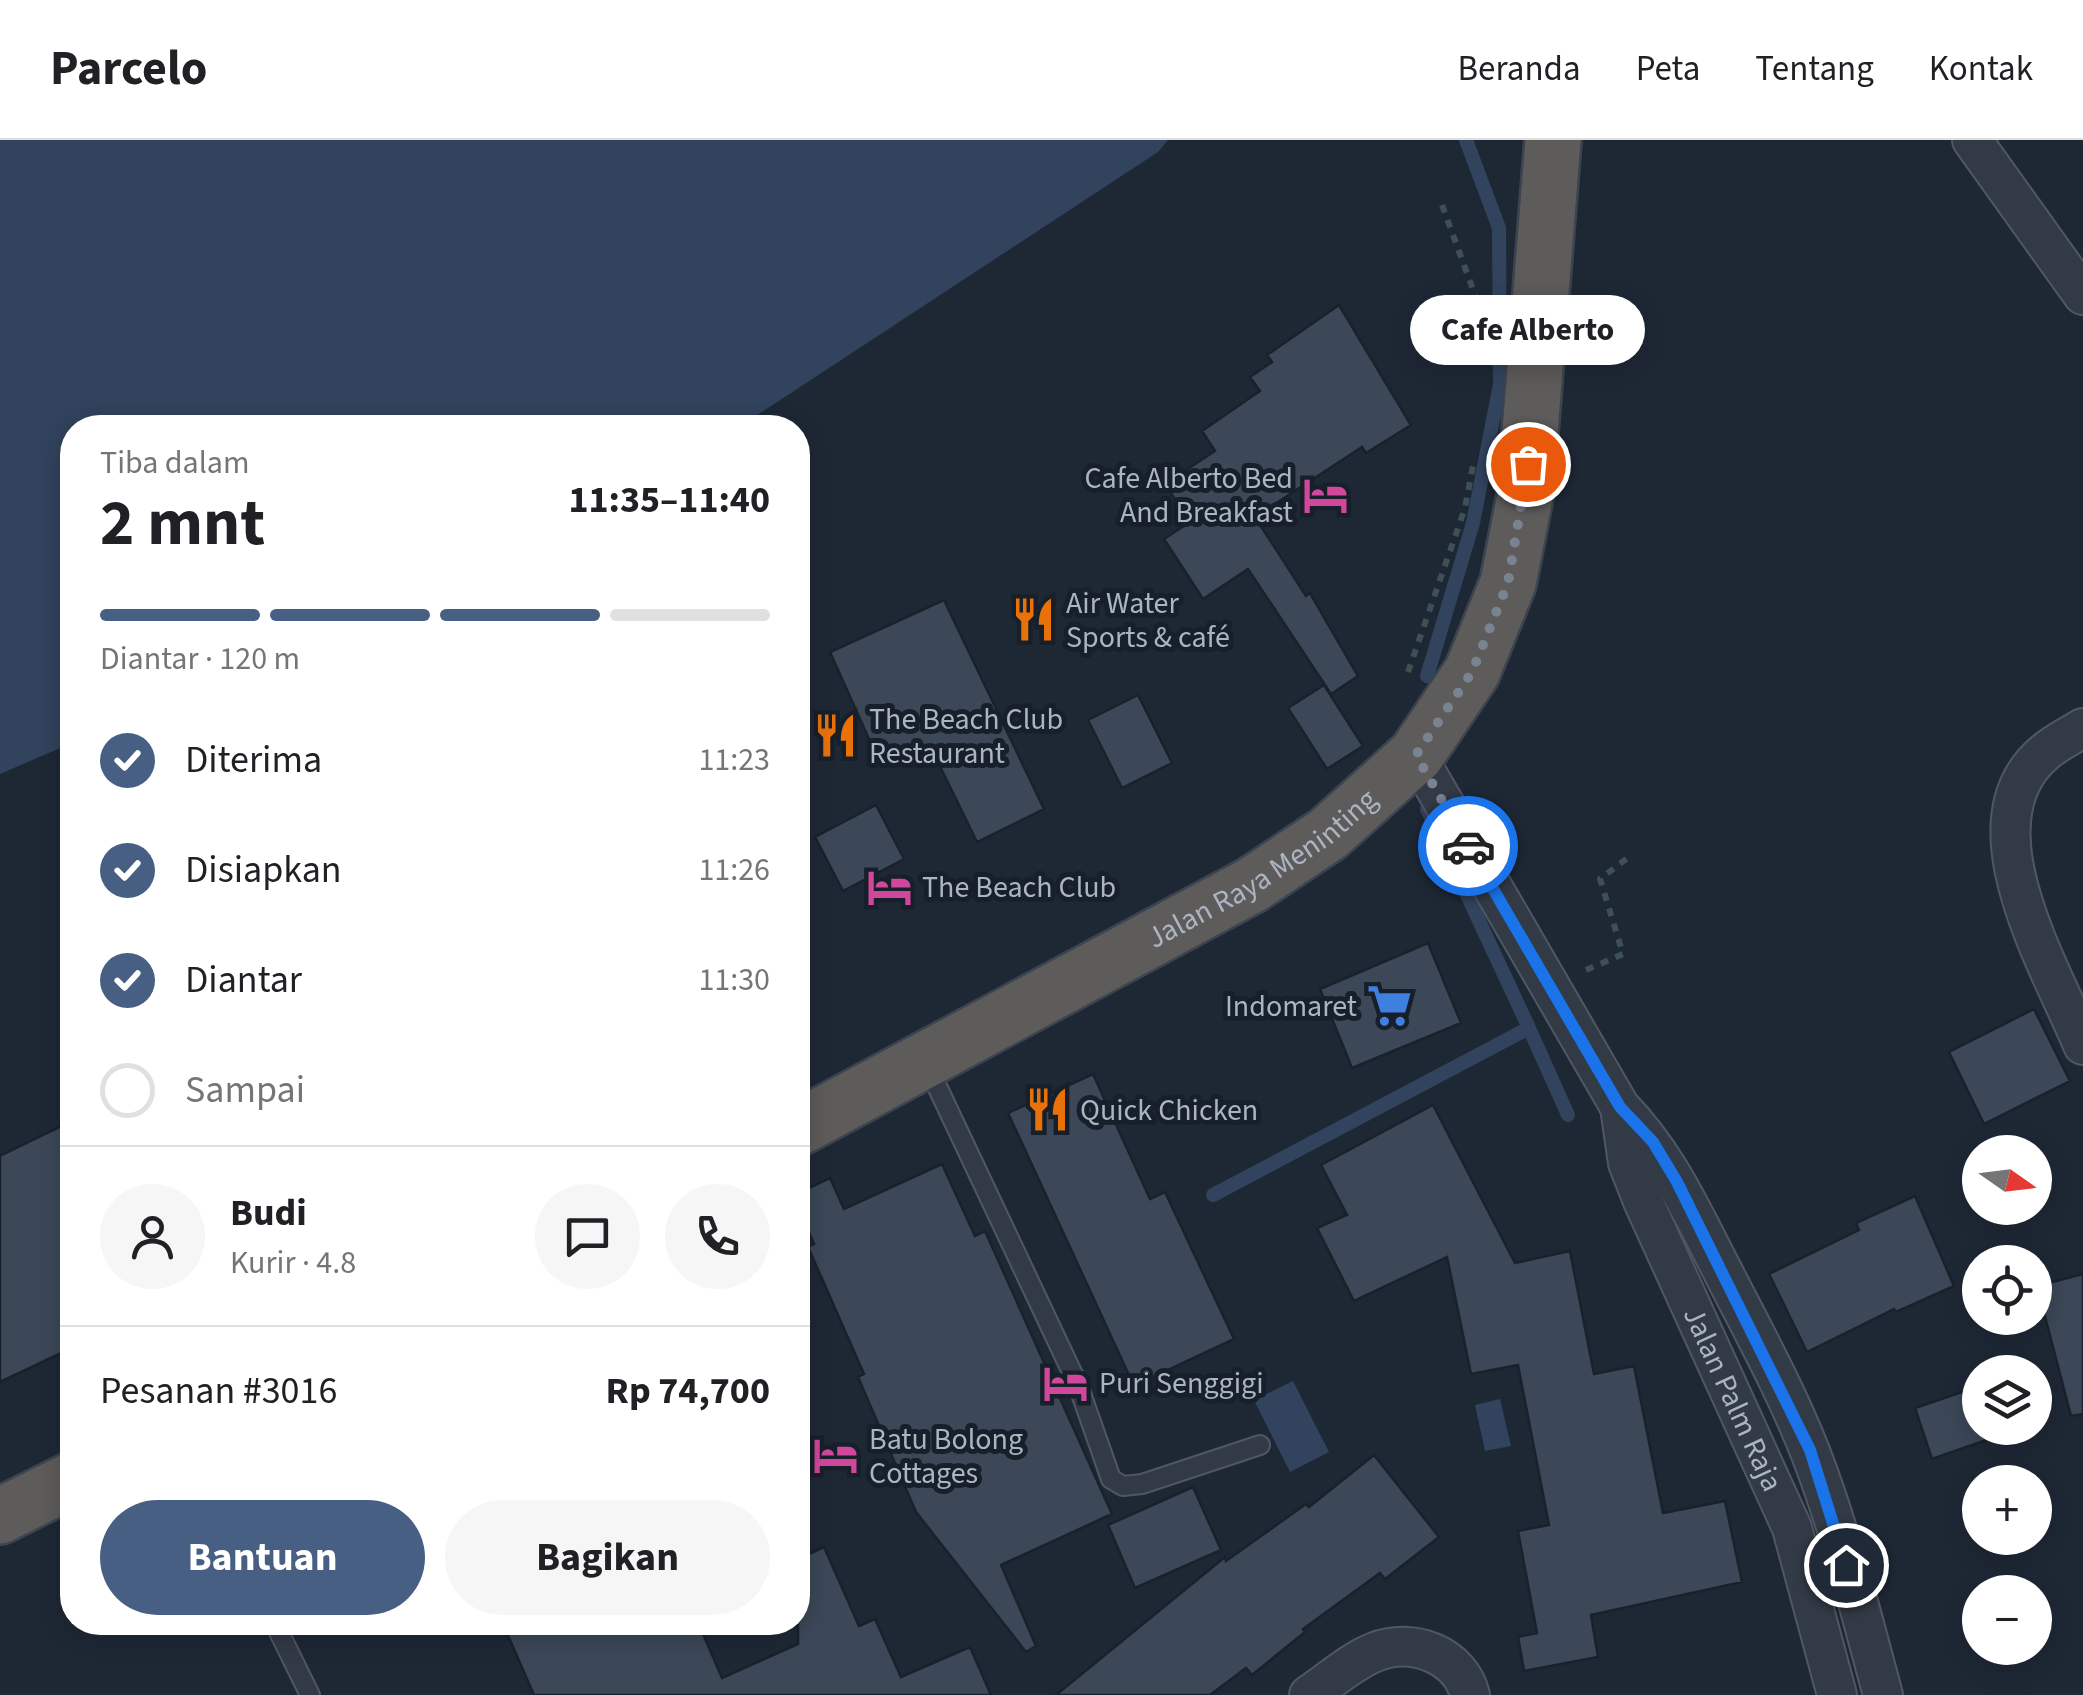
<!DOCTYPE html>
<html lang="id">
<meta charset="utf-8">
<style>
:root{--surface:#fff;--page:#f6f6f6;--text:#202124;--muted:#757577;--line:#e0e0e0;--accent:#485f84}
body{margin:0;font-family:"Source Sans 3",sans-serif;background:var(--page);color:var(--text);height:100vh;display:flex;flex-direction:column;font-size:38px;white-space:nowrap}
*{box-sizing:border-box;margin:0}
p{font-size:32px;color:var(--muted)}
.icon{flex:none;width:55px;height:55px;fill:none;stroke:currentColor;stroke-width:2;stroke-linecap:round;stroke-linejoin:round}
.map{position:relative;flex:1;overflow:hidden}
.panel{position:absolute;left:60px;top:275px;width:750px;height:1220px;display:flex;flex-direction:column;background:var(--surface);border-radius:40px;box-shadow:0 5px 25px #0003}
.panel>*{flex:none}
.needle{width:65px;rotate:104deg}
.fabs{position:absolute;left:1962px;top:995px;display:grid;gap:20px}
.fabs a{display:grid;place-items:center;width:90px;height:90px;border-radius:50%;background:var(--surface);box-shadow:0 5px 25px #0003;font-size:50px}
.pin{position:absolute;display:grid;place-items:center;width:85px;height:85px;color:#fff;margin:-42px;border:5px solid #fff;border-radius:50%;box-shadow:0 2px 10px #0007}
.courier{position:absolute;display:grid;place-items:center;width:100px;height:100px;margin:-50px;border:8px solid #1a73e8;border-radius:50%;background:#fff;color:#222;box-shadow:0 2px 12px #0007}
.bubble{position:absolute;height:70px;border-radius:35px;background:var(--surface);box-shadow:0 5px 25px #0003;font-size:32px;font-weight:700;line-height:70px;text-align:center}
.overview em{font-style:normal;font-weight:700}
.overview div{display:flex;flex-direction:column-reverse}
.overview{display:flex;align-items:center;justify-content:space-between;height:170px;padding:0 40px}
h1{font-size:65px;font-weight:700;line-height:75px}
.bar{display:grid;grid-template-columns:repeat(4,1fr);gap:15px 10px;align-content:center;height:120px;padding:0 40px}
.bar i{height:12px;border-radius:8px;background:var(--line)}
.bar .on{background:var(--accent)}
.bar p{grid-column:span 4}
.line{display:flex;align-items:center;gap:25px;padding:0 40px;border-top:2px solid var(--line)}
.line div{flex:1}
.round{display:grid;place-items:center;flex:none;width:105px;height:105px;border-radius:52px;background:var(--page)}
ol{padding:0 40px;list-style:none}
li{display:flex;align-items:center;gap:30px;height:110px}
li p{margin-inline-start:auto}
li .icon{padding:10px;border-radius:50%;background:var(--accent);color:#fff;stroke-width:4}
li:last-child{color:var(--muted)}
li i{width:55px;height:55px;border:5px solid var(--line);border-radius:50%}
.cta{display:flex;gap:20px;margin-top:auto;padding:20px 40px}
.cta a{flex:1;height:115px;border-radius:60px;background:var(--accent);color:#fff;font-size:40px;font-weight:700;line-height:115px;text-align:center}
.cta a+a{background:var(--page);color:var(--text)}
header{display:flex;align-items:center;gap:60px;box-sizing:border-box;height:140px;padding:0 50px;background:var(--surface);border-bottom:2px solid var(--line)}
header strong{font-size:48px}
nav{display:flex;gap:55px;margin-inline-start:auto;font-size:35px}
.map>svg:first-child{display:block}
.water{fill:#31435d}
.lines{fill:none;stroke-linecap:round;stroke-linejoin:round}
.stream{stroke:#31435d;stroke-width:14}
.building{fill:#3c4858;stroke:#19212c;stroke-width:2.5}
.service-casing{stroke:#4f5764;stroke-width:22}
.minor-casing{stroke:#4f5764;stroke-width:42}
.trunk-casing{stroke:#3c4450;stroke-width:60}
.path{stroke:#3d5154;stroke-width:6;stroke-dasharray:8 8;stroke-linecap:butt}
.service{stroke:#323a46;stroke-width:18}
.minor{stroke:#323a46;stroke-width:38}
.trunk{stroke:#5e5c5a;stroke-width:55}
.done{stroke:#7a8391;stroke-width:10;stroke-dasharray:0 18}
.route{stroke:#1a73e8;stroke-width:12}
.labels{text-anchor:middle;stroke-width:10;stroke-linejoin:round;paint-order:stroke}
.poi-label{font-size:30px;fill:#abb4c3;stroke:#171f2a;text-anchor:start}
.street-label{font-size:30px;fill:#abb4c3;stroke:#171f2a}
</style>
<header>
<strong>Parcelo</strong>
<nav><a>Beranda</a><a>Peta</a><a>Tentang</a><a>Kontak</a></nav>
</header>
<div class="map">
<svg width="2083" height="1555" viewBox="0 0 2083 1555">
<rect width="100%" height="100%" fill="#1e2835"/>
<path class="water" d="M0 0H1168L1158 12 739 287 72 288V603L0 634Z
M1293 1241 1329 1312 1290 1332 1254 1260Z
M1500 1259 1511 1306 1485 1311 1475 1265Z"/>
<g class="lines">
<path class="stream" d="M1427 536 1473 383 1500 244 1499 88 1466 0
M1529 888 1568 975
M1213 1055 1529 888 1427 669"/>
</g>
<path class="building" d="M1339 165 1411 285 1366 313 1362 307 1255 377 1306 456 1310 453 1358 536 1331 554 1248 429 1203 459 1164 399 1190 382 1165 344 1215 311 1202 291 1260 251 1250 237 1272 222 1267 215Z
M944 460 1044 669 977 702 930 606 882 628 830 512Z
M1324 545 1363 606 1327 629 1288 568Z
M1138 555 1172 623 1122 648 1088 580Z
M876 665 904 719 843 751 815 697Z
M1428 803 1461 883 1352 928 1320 849Z
M2034 869 2070 941 1984 984 1949 912Z
M1093 934 1150 1059 1165 1052 1234 1199 1134 1246 1008 973Z
M1433 965 1515 1123 1570 1111 1594 1234 1634 1226 1663 1373 1725 1361 1742 1442 1591 1475 1598 1517 1524 1531 1518 1497 1537 1493 1518 1391 1549 1385 1518 1225 1471 1234 1447 1117 1354 1161 1317 1088 1347 1075 1321 1025Z
M72 981V1208L0 1242V1016Z
M942 1024 975 1096 985 1091 1112 1374 1001 1425 1036 1506 1026 1512 916 1372 858 1237 864 1234 808 1107 814 1104 798 1068V1053L830 1038 844 1069Z
M1915 1056 1954 1146 1896 1172 1894 1169 1807 1212 1769 1134 1859 1090 1856 1083Z
M2083 1134V1274L2071 1276 2037 1146Z
M1962 1252H1976L1980 1288H1988L1992 1298 1932 1319 1915 1268Z
M1374 1315 1439 1397 1385 1439 1380 1433 1303 1489 1305 1492 1252 1535 1246 1528 1210 1555H1056L1225 1417 1226 1421 1306 1364 1309 1367Z
M1193 1347 1221 1410 1135 1448 1108 1385Z
M824 1407 859 1486 875 1479 901 1537 970 1507 991 1555H534L502 1482H698L722 1538 798 1504V1419Z"/>
<g class="lines">
<defs>
<path id="service" d="M927 925 1078 1245 1111 1339 1123 1346 1142 1344 1260 1305
M274 1482 310 1555"/>
<g id="minor">
<path d="M1972 0 2083 155"/>
<path d="M2083 588C2070 596 2055 603 2044 613 1962 683 2052 829 2083 905"/>
<path d="M1416 615 1620 967C1666 1014 1691 1070 1721 1128 1752 1189 1786 1250 1811 1314 1841 1392 1861 1474 1883 1555"/>
<path id="s1" d="M1620 967 1628 1023 1643 1061 1792 1388 1837 1555"/>
<path d="M1309 1555C1330 1541 1352 1521 1375 1512 1413 1497 1460 1515 1470 1555"/>
</g>
<g id="trunk">
<path id="s2" d="M798 988 1252 745 1328 694 1416 615 1472 532 1508 443 1525 356 1553 0"/>
<path d="M0 1376 72 1340"/>
</g>
</defs>
<use href="#service" class="service-casing"/>
<use href="#minor" class="minor-casing"/>
<use href="#trunk" class="trunk-casing"/>
<path class="path" d="M1442 65 1486 185
M1408 532 1465 368 1474 320
M1586 830 1623 814 1600 739 1630 716"/>
<use href="#service" class="service"/>
<use href="#minor" class="minor"/>
<use href="#trunk" class="trunk"/>
</g>
<g class="lines">
<path class="done" d="M1468 706 1416 615 1472 532 1508 443 1528 324"/>
<path class="route" d="M1468 706 1620 967 1653 1002 1677 1042 1810 1310 1846 1425"/>
</g>
<defs>
<symbol id="hotel-bare" viewBox="-9 -9 18 18"><path d="M-6-4.5h1.5V1H6V5H4.5V3h-9V5H-6ZM-4 0a1.8 1.8 0 1 1 3.6 0ZM.5 0V-2.5h3Q6-2.5 6 0Z" fill="#d1479c" stroke="#171f2a" stroke-width="2.5" paint-order="stroke"/></symbol>
<symbol id="restaurant-bare" viewBox="-9 -9 18 18"><path d="M-5-6h1v4h1v-4h1v4h1v-4h1v5L-1.5 .5V6h-2V.5L-5-1ZM5-6V6H3V1.5H1.5Q1.5-4 5-6Z" fill="#e8710a" stroke="#171f2a" stroke-width="2.5" paint-order="stroke"/></symbol>
<symbol id="supermarket-bare" viewBox="-9 -9 18 18"><path d="M-6-5.5h2.5l.6 2H6L4.5 2H-2.5L-4.4-4H-6ZM-1.5 3.2a1.3 1.3 0 1 0 .1 0ZM3 3.2a1.3 1.3 0 1 0 .1 0Z" fill="#3f7fe0" stroke="#171f2a" stroke-width="2.5" paint-order="stroke"/></symbol>
</defs>
<g fill-rule="evenodd">
<use href="#hotel-bare" x="1294" y="324" width="63" height="63"/>
<use href="#restaurant-bare" x="1002" y="448" width="63" height="63"/>
<use href="#restaurant-bare" x="804" y="564" width="63" height="63"/>
<use href="#hotel-bare" x="858" y="716" width="63" height="63"/>
<use href="#supermarket-bare" x="1358" y="834" width="63" height="63"/>
<use href="#restaurant-bare" x="1016" y="938" width="63" height="63"/>
<use href="#hotel-bare" x="1034" y="1212" width="63" height="63"/>
<use href="#hotel-bare" x="804" y="1284" width="63" height="63"/>
</g>
<g class="labels">
<g class="poi-label">
<text x="1293" y="348" text-anchor="end">Cafe Alberto Bed<tspan x="1293" dy="34">And Breakfast</tspan></text>
<text x="1066" y="473">Air Water<tspan x="1066" dy="34">Sports &amp; café</tspan></text>
<text x="869" y="589">The Beach Club<tspan x="869" dy="34">Restaurant</tspan></text>
<text x="922" y="757">The Beach Club</text>
<text x="1357" y="876" text-anchor="end">Indomaret</text>
<text x="1080" y="980">Quick Chicken</text>
<text x="1099" y="1253">Puri Senggigi</text>
<text x="869" y="1309">Batu Bolong<tspan x="869" dy="34">Cottages</tspan></text>
</g>
<g class="street-label">
<text dy="10" stroke="none"><textPath href="#s2" startOffset="532">Jalan Raya Meninting</textPath></text>
<text dy="10" stroke="none"><textPath href="#s1" startOffset="315">Jalan Palm Raja</textPath></text>
</g>
</g>
</svg>
<div class="fabs">
<a><svg class="needle" viewBox="-14 -14 28 28"><path d="M0-13l5 13h-10z" fill="#e53935"/><path d="M0 13l5-13h-10z" fill="#757577"/></svg></a>
<a><svg class="icon" aria-label="locate" viewBox="0 0 24 24"><circle cx="12" cy="12" r="6"/><path d="M12 2v4M12 18v4M2 12h4M18 12h4"/></svg></a>
<a><svg class="icon" aria-label="layers" viewBox="0 0 24 24"><path d="M12 4l9 5-9 5-9-5zM3 14l9 5 9-5"/></svg></a>
<a>+</a>
<a>−</a>
</div>
<div class="pin" style="left:1528px;top:324px;background:#ea580c"><svg class="icon" aria-label="bag" viewBox="0 0 24 24"><path d="M5 8h14l-1 12H6zM9 8a3 3 0 0 1 6 0"/></svg></div>
<div class="pin" style="left:1846px;top:1425px;background:#1f2937"><svg class="icon" aria-label="home" viewBox="0 0 24 24"><path d="M3 11l9-7 9 7M6 9v11h12V9"/></svg></div>
<div class="courier" style="left:1468px;top:706px"><svg class="icon" aria-label="car" viewBox="0 0 24 24"><path d="M5 17H2v-5l4-1 3-4h7l3 4 3 1v5h-3M9 17h6M6 11h13"/><circle cx="7" cy="17" r="2"/><circle cx="17" cy="17" r="2"/></svg></div>
<div class="bubble" style="left:1410px;top:155px;width:235px">Cafe Alberto</div>
<section class="panel">
<div class="overview"><div><h1>2 mnt</h1><p>Tiba dalam</p></div><em>11:35–11:40</em></div>
<div class="bar"><i class="on"></i><i class="on"></i><i class="on"></i><i></i><p>Diantar · 120 m</p></div>
<ol>
<li><svg class="icon" aria-label="check" viewBox="0 0 24 24"><path d="M5 12l5 5 9-10"/></svg>Diterima<p>11:23</p></li>
<li><svg class="icon" aria-label="check" viewBox="0 0 24 24"><path d="M5 12l5 5 9-10"/></svg>Disiapkan<p>11:26</p></li>
<li><svg class="icon" aria-label="check" viewBox="0 0 24 24"><path d="M5 12l5 5 9-10"/></svg>Diantar<p>11:30</p></li>
<li><i></i>Sampai</li>
</ol>
<div class="line" style="height:180px"><a class="round"><svg class="icon" aria-label="person" viewBox="0 0 24 24"><circle cx="12" cy="8" r="4"/><path d="M4 21q1-7 8-7t8 7"/></svg></a><div><b>Budi</b><p>Kurir · 4.8</p></div><a class="round"><svg class="icon" aria-label="chat" viewBox="0 0 24 24"><path d="M4 5h16v11H9l-5 4z"/></svg></a><a class="round"><svg class="icon" aria-label="phone" viewBox="0 0 24 24"><path d="M5 4h4l2 5-3 2q2 4 5 5l2-3 5 2v4C11 20 4 13 5 4z"/></svg></a></div>
<div class="line" style="height:130px"><div>Pesanan #3016</div><b>Rp 74,700</b></div>
<div class="cta"><a>Bantuan</a><a>Bagikan</a></div>
</section>
</div>
